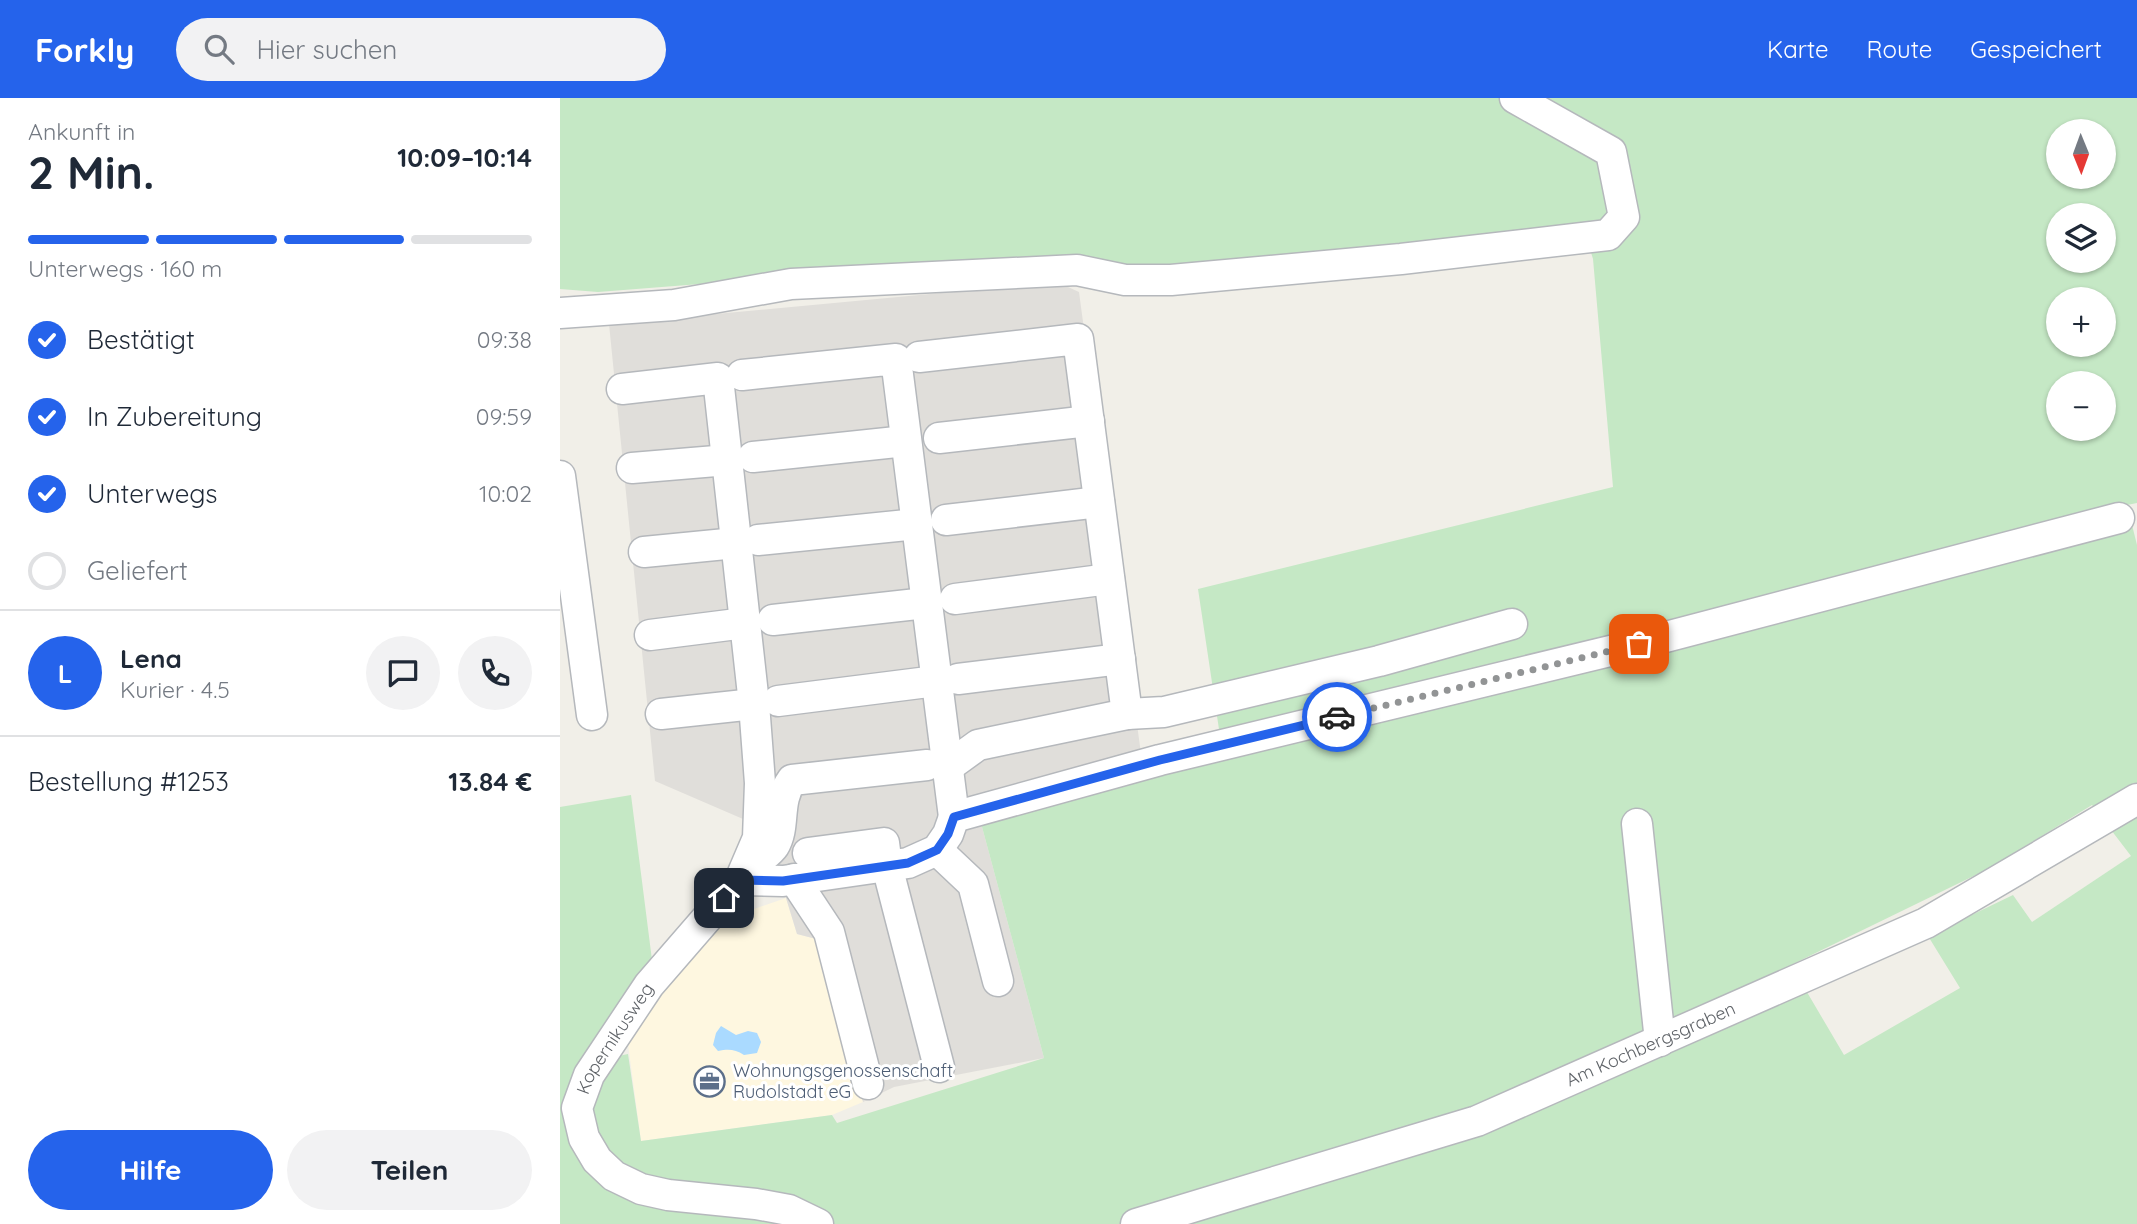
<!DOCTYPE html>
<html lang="de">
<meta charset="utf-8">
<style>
:root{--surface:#fff;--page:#f2f2f3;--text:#1f2937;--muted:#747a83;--line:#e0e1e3;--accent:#2563eb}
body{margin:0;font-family:Quicksand,sans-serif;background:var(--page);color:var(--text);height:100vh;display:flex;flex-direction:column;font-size:26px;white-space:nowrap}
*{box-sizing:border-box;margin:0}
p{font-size:23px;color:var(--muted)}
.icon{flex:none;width:38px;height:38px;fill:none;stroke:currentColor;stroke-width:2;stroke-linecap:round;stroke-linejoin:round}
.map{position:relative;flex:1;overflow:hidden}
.panel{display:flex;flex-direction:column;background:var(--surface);width:560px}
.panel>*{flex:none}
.needle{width:46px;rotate:179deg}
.fabs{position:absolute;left:1486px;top:21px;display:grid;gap:14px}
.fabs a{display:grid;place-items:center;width:70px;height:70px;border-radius:50%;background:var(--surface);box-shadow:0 2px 5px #0004;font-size:35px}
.pin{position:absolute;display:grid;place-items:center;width:60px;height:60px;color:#fff;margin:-30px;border-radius:14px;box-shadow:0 4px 10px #0006}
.courier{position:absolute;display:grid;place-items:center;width:70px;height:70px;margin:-35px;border:5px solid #2563eb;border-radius:50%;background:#fff;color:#222;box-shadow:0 2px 9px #0007}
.head em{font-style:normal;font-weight:800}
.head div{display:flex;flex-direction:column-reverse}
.head{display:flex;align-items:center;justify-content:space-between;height:119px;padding:0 28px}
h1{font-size:46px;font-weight:800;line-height:52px}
.bar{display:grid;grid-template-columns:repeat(4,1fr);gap:10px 7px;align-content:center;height:84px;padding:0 28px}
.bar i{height:9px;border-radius:5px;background:var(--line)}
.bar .active{background:var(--accent)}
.bar p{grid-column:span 4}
.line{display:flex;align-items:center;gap:18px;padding:0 28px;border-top:2px solid var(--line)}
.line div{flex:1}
.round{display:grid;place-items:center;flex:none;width:74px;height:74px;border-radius:37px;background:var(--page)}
ol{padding:0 28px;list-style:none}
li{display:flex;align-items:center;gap:21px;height:77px}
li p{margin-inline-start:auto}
li .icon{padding:7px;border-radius:50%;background:var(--accent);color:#fff;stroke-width:4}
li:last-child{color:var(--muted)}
li i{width:38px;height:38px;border:4px solid var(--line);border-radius:50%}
.action{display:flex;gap:14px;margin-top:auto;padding:14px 28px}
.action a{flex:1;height:80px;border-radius:42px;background:var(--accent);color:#fff;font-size:28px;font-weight:800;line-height:80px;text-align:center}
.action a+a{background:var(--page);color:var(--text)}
header{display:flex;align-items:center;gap:42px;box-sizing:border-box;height:98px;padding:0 35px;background:var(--accent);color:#fff}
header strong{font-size:33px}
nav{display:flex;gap:38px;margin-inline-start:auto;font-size:24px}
.search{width:490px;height:63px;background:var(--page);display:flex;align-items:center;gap:18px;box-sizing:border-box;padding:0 24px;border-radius:38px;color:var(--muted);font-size:26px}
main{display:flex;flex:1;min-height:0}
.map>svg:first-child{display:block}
.commercial{fill:#fef7e0}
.industrial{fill:#e0deda}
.green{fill:#c5e8c5;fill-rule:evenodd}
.water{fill:#aadaff}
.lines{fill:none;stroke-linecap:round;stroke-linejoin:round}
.minor-casing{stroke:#b5b8bc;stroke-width:33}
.minor{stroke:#fff;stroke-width:30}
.done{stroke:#929495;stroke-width:7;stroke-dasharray:0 12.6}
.route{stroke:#2563eb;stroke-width:9}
.labels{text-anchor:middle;stroke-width:6;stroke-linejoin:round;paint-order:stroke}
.street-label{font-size:18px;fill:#5f6368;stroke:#fff}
.service-label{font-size:18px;fill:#4e5e75;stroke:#fff;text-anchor:start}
</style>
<header>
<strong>Forkly</strong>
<div class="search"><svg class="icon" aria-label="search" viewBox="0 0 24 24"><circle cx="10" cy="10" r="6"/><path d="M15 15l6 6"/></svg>Hier suchen</div>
<nav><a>Karte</a><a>Route</a><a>Gespeichert</a></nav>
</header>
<main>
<section class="panel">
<div class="head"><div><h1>2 Min.</h1><p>Ankunft in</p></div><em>10:09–10:14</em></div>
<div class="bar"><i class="active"></i><i class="active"></i><i class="active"></i><i></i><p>Unterwegs · 160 m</p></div>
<ol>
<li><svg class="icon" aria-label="check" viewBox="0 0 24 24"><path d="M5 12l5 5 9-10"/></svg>Bestätigt<p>09:38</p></li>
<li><svg class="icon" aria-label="check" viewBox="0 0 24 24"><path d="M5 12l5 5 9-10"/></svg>In Zubereitung<p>09:59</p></li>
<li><svg class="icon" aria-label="check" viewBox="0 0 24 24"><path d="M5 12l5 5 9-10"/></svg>Unterwegs<p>10:02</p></li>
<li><i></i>Geliefert</li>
</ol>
<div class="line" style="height:126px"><b class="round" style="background:var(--accent);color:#fff">L</b><div><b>Lena</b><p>Kurier · 4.5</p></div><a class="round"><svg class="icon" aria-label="chat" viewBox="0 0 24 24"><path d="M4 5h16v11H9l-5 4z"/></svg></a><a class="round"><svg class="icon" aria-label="phone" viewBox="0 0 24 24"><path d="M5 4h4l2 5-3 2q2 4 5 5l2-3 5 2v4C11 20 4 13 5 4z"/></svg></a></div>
<div class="line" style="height:91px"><div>Bestellung #1253</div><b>13.84 €</b></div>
<div class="action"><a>Hilfe</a><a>Teilen</a></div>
</section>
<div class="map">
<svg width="1577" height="1126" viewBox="0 0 1577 1126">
<rect width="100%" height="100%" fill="#f1efe8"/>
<path class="commercial" d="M226 800 237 836 260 842 303 1004 272 1017 81 1043 67 939 153 825Z"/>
<path class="industrial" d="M497 184 519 194 581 656 414 699 484 960 334 989 303 1004 260 842 237 836 226 800 183 721 95 683 49 226Z"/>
<path class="green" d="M0 0H1577V405L1567 407 1577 447V1126H0V709L71 697 92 862C59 906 3 969 9 1027 10 1038 14 1049 17 1059L49 960 68 956 81 1043 272 1017 277 1025 484 960 414 699 660 638 638 491 1053 389 1033 161 1023 128 692 162 592 169 481 159 38 194 0 191ZM1498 33H1544V79H1498ZM1498 117H1544V163H1498ZM1498 201H1544V247H1498ZM1498 285H1544V331H1498ZM1532 707 1571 758 1472 824 1453 797 1368 838 1400 890 1284 957 1231 867 1428 771Z"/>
<path class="water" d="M161 928 176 937 188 933 197 935 201 944 197 955 184 957C175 951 168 951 158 953L153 947 156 935Z"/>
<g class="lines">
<defs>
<g id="minor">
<path d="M0 215 114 207 231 186 517 172 565 182H611L841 161 1048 137 1064 119 1051 54 955 0"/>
<path d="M359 259 518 241 567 616 418 647 389 668"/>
<path d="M182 277 336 261 394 719"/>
<path d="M62 291 158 280 194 606 200 685 198 740 180 782"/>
<path d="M379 340 529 323"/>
<path d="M193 359 346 343"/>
<path d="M72 370 168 362"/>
<path d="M0 378 32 617"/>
<path d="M386 422 539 404"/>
<path d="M198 442 357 426"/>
<path d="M84 454 176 445"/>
<path d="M395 501 549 481"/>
<path d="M213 522 366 505"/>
<path d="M90 537 185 525"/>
<path d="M398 581 560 561"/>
<path d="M218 603 376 583"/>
<path d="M101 616 194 606"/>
<path d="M567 616 604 614 819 563 952 526"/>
<path d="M1077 726 1100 943"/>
<path d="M377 752 413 786 438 883"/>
<path d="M248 755 324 745 327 768 379 969"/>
<path d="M197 764C202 759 210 754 214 748 226 728 216 704 232 682L367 667"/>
<path d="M234 781 269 834 308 986"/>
<path id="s1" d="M258 1126 229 1112 196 1106 108 1097 81 1091 54 1078 37 1062 24 1040 17 1010 29 977 89 887 180 782 223 783 348 765 377 752 388 736 394 719 600 662 1079 546 1559 420"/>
<path id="s2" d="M576 1126 917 1023 1366 825 1577 701"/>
</g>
</defs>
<use href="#minor" class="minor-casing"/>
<use href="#minor" class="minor"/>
</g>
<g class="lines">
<path class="done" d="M777 619 1079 546"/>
<path class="route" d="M164 800 180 782 223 783 348 765 377 752 388 736 394 719 600 662 777 619"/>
</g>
<defs>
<symbol id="office-ring" viewBox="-11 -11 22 22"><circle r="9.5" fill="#fff" stroke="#5c6f8a" stroke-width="1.5"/><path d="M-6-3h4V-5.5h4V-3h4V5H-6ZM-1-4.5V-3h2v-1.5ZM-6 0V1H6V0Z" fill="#5c6f8a"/></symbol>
</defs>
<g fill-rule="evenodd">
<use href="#office-ring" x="132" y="966" width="35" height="35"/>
</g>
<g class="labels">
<g class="street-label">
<text dy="6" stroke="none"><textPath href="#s1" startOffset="371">Kopernikusweg</textPath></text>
<text dy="6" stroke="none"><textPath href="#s2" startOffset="546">Am Kochbergsgraben</textPath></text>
</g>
<g class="service-label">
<text x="173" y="979">Wohnungsgenossenschaft<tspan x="173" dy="21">Rudolstadt eG</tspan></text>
</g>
</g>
</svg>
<div class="fabs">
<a><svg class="needle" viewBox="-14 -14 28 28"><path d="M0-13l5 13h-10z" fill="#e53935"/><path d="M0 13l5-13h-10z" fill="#747a83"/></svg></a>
<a><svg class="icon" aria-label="layers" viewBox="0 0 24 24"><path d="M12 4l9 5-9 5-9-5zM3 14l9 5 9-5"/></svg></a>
<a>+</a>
<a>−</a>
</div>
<div class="pin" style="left:1079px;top:546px;background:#ea580c"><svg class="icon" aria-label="bag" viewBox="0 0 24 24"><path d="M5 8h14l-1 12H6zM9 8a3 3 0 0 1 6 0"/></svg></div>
<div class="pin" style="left:164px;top:800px;background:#1f2937"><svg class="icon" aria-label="home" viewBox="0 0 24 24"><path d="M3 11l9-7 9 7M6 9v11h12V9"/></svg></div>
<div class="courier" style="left:777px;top:619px"><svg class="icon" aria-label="car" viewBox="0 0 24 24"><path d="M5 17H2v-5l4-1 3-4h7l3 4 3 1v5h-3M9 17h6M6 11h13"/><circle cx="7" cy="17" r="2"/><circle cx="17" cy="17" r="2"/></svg></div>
</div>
</main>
